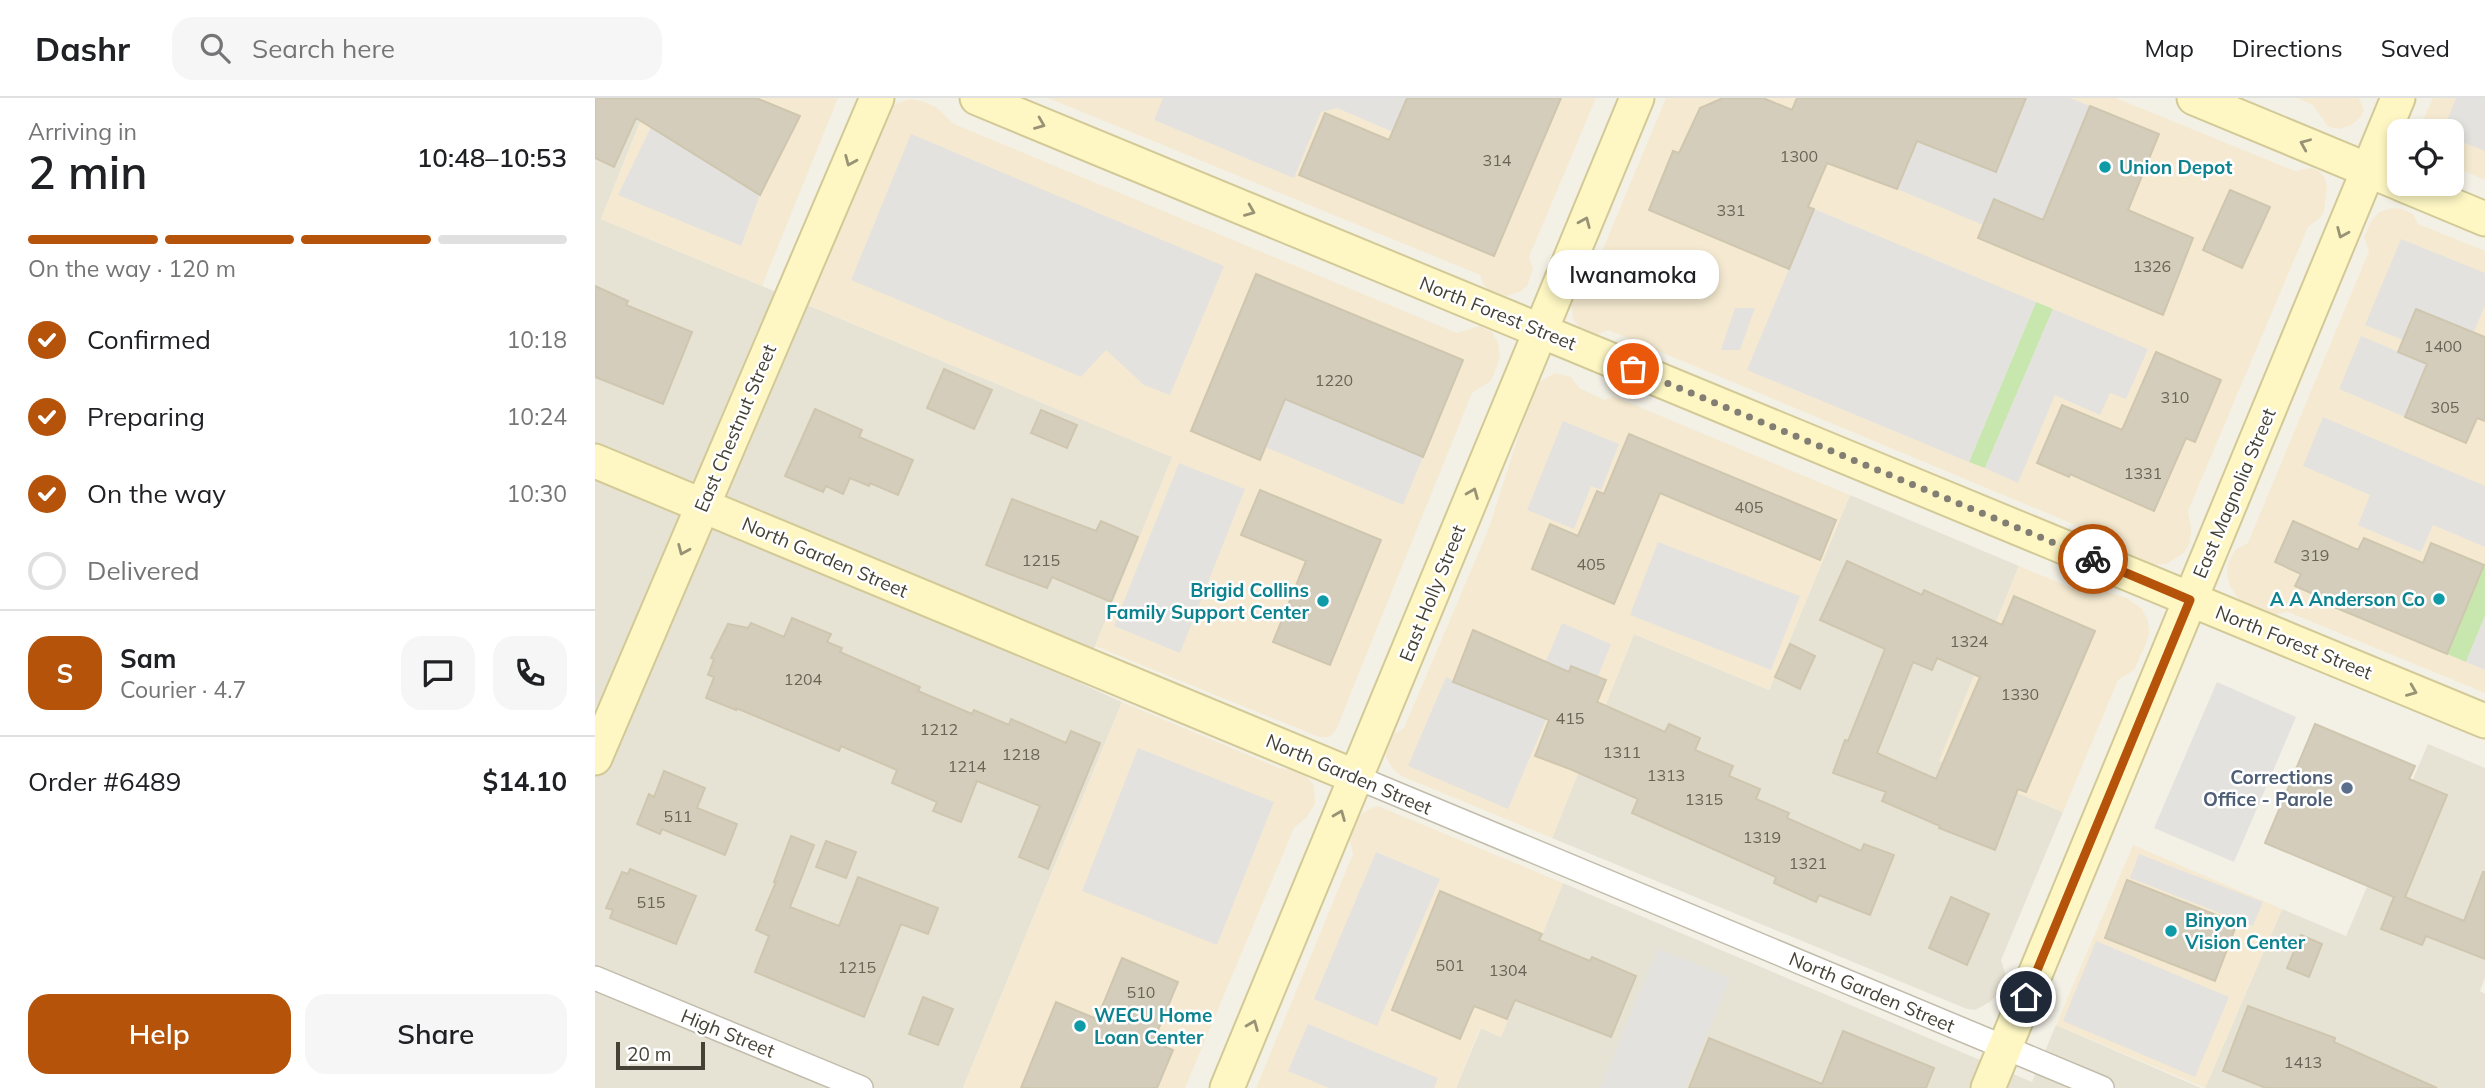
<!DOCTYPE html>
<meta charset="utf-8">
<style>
:root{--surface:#fff;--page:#f6f6f6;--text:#202124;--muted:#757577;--line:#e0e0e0;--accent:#b45309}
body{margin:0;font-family:Mulish,sans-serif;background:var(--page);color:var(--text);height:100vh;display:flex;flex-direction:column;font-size:26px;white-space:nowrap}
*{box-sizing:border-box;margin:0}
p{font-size:23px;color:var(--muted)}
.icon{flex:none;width:38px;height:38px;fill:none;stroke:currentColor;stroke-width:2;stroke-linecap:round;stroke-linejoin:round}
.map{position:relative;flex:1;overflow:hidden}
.panel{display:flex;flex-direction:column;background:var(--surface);width:595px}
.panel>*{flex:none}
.tools{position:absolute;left:1792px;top:21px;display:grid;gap:14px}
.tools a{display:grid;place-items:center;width:77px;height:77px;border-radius:14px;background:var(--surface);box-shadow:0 4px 10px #0003;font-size:35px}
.scale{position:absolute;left:21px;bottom:18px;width:89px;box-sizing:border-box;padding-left:7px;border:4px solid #454135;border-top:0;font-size:19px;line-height:24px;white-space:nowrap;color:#454135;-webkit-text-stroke:5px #fff;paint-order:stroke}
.pin{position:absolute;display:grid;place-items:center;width:60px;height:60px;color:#fff;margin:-30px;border:4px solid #fff;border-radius:50%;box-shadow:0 2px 7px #0007}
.courier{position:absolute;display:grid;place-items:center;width:70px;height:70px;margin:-35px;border:5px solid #b45309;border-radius:50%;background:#fff;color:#222;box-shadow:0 2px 9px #0007}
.bubble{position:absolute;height:49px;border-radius:21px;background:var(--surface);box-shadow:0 4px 10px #0003;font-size:23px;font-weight:600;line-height:49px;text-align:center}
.head em{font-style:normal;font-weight:600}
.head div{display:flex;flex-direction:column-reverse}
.head{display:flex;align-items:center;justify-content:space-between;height:119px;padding:0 28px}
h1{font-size:46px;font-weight:600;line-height:52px}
.bar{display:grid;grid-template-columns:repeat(4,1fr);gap:10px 7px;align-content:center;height:84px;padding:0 28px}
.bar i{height:9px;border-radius:5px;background:var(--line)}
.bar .active{background:var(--accent)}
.bar p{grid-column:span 4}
.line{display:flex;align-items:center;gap:18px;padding:0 28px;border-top:2px solid var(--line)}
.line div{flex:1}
.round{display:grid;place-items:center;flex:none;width:74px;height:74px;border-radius:21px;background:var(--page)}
ol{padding:0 28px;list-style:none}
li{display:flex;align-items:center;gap:21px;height:77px}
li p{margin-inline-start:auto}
li .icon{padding:7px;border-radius:50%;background:var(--accent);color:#fff;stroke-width:4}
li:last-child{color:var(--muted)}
li i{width:38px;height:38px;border:4px solid var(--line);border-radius:50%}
.primary-button{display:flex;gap:14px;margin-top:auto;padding:14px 28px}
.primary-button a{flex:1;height:80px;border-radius:21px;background:var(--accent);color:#fff;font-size:28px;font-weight:600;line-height:80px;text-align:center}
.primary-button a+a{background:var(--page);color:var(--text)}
header{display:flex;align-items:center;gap:42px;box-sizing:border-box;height:98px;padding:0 35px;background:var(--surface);border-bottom:2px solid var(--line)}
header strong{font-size:33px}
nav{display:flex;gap:38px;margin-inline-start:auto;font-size:24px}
.search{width:490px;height:63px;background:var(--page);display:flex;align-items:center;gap:18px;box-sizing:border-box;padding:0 24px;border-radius:21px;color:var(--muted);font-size:26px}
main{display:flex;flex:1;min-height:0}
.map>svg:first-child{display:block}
.residential{fill:#e7e3d4}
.commercial{fill:#f5ead1}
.green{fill:#c7e7af}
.parking{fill:#e4e2de}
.building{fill:#d4cdbb;stroke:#cfc6af;stroke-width:2;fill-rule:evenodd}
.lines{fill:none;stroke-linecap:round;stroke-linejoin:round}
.street-casing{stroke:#c1bcab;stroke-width:26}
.secondary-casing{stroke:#d2c996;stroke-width:37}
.street{stroke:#fff;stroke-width:23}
.secondary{stroke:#fef7c4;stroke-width:33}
.oneway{stroke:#989375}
.done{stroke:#827e73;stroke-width:7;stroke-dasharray:0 12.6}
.route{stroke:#b45309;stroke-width:9}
.culture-dot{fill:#0f9aa8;stroke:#fff;stroke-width:2.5}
.service-dot{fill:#5c6f8a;stroke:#fff;stroke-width:2.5}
.labels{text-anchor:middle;stroke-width:5;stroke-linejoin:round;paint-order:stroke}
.number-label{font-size:16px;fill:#696456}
.culture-label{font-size:19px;font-weight:bold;fill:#0d838f;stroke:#fff;text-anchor:start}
.street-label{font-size:19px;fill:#454135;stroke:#fff}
.service-label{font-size:19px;font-weight:bold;fill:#4e5e75;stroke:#fff;text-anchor:end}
</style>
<header>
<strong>Dashr</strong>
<div class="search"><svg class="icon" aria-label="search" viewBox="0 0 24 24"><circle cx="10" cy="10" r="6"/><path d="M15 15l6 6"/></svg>Search here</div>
<nav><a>Map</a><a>Directions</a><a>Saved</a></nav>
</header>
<main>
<section class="panel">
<div class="head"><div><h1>2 min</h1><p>Arriving in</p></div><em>10:48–10:53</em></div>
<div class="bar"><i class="active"></i><i class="active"></i><i class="active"></i><i></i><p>On the way · 120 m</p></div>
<ol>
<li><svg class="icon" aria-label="check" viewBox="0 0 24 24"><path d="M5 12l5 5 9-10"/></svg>Confirmed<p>10:18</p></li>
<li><svg class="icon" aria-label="check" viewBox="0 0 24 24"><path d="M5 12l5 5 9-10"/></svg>Preparing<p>10:24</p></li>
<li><svg class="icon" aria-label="check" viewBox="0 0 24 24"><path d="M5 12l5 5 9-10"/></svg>On the way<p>10:30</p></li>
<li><i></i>Delivered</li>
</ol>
<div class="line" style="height:126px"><b class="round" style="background:var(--accent);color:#fff">S</b><div><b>Sam</b><p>Courier · 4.7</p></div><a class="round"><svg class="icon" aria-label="chat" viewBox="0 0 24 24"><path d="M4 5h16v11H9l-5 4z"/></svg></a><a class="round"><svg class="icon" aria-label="phone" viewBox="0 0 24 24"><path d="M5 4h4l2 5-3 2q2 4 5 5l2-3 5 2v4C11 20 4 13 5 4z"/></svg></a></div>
<div class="line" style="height:91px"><div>Order #6489</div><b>$14.10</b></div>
<div class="primary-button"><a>Help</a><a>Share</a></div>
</section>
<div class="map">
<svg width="1890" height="990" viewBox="0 0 1890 990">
<rect width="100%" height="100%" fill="#f3f0e6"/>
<path class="residential" d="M0 0H55L6 121 578 359 485 585 527 604 368 990H0Z
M1255 397 1424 468 1345 662 1468 714 1406 862 1410 875V888L1395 904 1380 912 1372 911 957 740 1039 536 1174 592Z
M1833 646 1890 670V880L1885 893 1890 896V990H1610L1687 811 1751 838Z
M968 785 1437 984 1461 927 1606 990H861L886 930 906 939Z"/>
<path class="commercial" d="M55 0H243L167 188 6 121Z
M453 0H1001L934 159 938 171 932 188 926 193 912 198 895 194 889 187 885 177Z
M1071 0H1521L1700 73 1717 70 1724 73 1730 80 1732 90 1729 114 1726 119 1713 129 1593 413 1596 431 1595 445 1589 455 1571 466 1551 467 1511 451 1507 438 1013 232 1001 237 984 229 978 221 976 202 979 195 993 187Z
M1702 0H1764L1769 12 1765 20 1756 27 1745 31 1733 29 1718 7Z
M1838 0H1890V82L1857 68V33H1814L1816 29 1828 22Z
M314 1 327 3 341 9 359 26 862 235 885 228 897 234 903 245 905 260 896 283 877 295 741 632 734 639H724L500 548 577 359 208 205 293 12 303 5Z
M1797 110 1807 111 1818 116 1823 126 1890 153V595L1693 514 1676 517 1654 508 1644 501 1635 489 1632 477 1633 465 1640 452 1653 445 1774 153 1769 139 1775 125 1784 114Z
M960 275 976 279 984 290 1010 302 1018 298 1255 397 1174 592 1039 536 957 740 806 678 797 670 791 659V648L797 637 809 630 894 430 937 295 944 284Z
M1424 468 1477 490 1491 487 1532 500 1547 511 1553 523 1554 535 1551 546 1539 572 1523 582 1468 714 1344 663Z
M527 604 684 670 708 674 719 687 720 705 712 719 699 730 590 990H368Z
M783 708 968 785 906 939 885 930 861 990H661L758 756 754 739 759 722 774 711Z
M1538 747 1687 811 1610 990 1461 927Z"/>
<path class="green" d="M1441 204 1458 211 1390 370 1374 364Z
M1890 465V518L1871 564 1852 556Z"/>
<path class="parking" d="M568 0H812L798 34 742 10 726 14 699 80 559 22Z
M1339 0H1371L1350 54 1400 74 1431 0H1475L1495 8 1448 122 1399 101 1388 127 1302 91Z
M1861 0H1890V53L1857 40V33H1848Z
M56 29 165 97 146 148 23 97Z
M316 36 629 168 575 297 549 287 511 252 486 279 256 182Z
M1219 111 1441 204 1374 364 1152 272Z
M1806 141 1890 175V207L1879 234 1821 211 1808 242 1770 227Z
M1140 210H1160L1145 252H1126Z
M1458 211 1553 251 1531 301 1515 295 1505 317 1460 297 1423 385 1390 370Z
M1766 238 1832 266 1810 319 1744 291Z
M690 301 828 359 808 407 670 349Z
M1728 319 1890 388V449L1838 427 1826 454 1763 427 1775 397 1708 368Z
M968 323 1024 346 1006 392 996 388 979 431 932 412Z
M584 365 650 391 585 555 519 528Z
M1063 444 1205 498 1176 572 1035 517Z
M1890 518V572L1871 564Z
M967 525 1016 546 999 588 970 577 913 711 813 668 851 579 930 613Z
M1622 584 1701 619 1639 764 1559 730Z
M543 650 679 704 622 847 487 793Z
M781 754 845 781 782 928 719 901Z
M1544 756 1668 804 1658 828 1535 780Z
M1501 843 1634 899 1600 979 1468 923Z
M1063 850 1135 880 1090 990H1005Z
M713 926 843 980 839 990H734L693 973Z"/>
<path class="building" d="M0 0H161L205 18 165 97 41 20 19 69 0 60Z
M812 0H966L899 158 704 77 730 15 794 42Z
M1128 0H1168L1197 12 1202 0H1431L1401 74 1322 43 1302 91 1232 65 1213 109 1219 111 1194 171 1054 112 1078 53 1084 55 1105 10Z
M1495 8 1564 36 1533 112 1598 140 1568 217 1383 140 1399 101 1448 122Z
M1635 92 1675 109 1647 170 1608 152Z
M661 176 868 262 828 359 690 301 665 362 596 333Z
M0 188 33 203 31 207 97 234 68 306 0 279Z
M1821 211 1890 239V323L1882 320 1871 345 1810 319 1832 266 1803 254Z
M1561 254 1626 282 1600 344 1591 340 1559 413 1475 376 1474 379 1442 365 1467 307 1527 332Z
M349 271 397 292 379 331 332 310Z
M220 311 267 332 264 339 318 362 303 397 275 385 274 388 255 380 248 396 231 388 228 394 190 378Z
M446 312 482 327 472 350 436 335Z
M1034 336 1241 422 1225 462 1065 395 1019 506 937 471 955 426 983 438 1002 393 1009 396Z
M665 392 786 442 735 567 678 544 711 463 646 437Z
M417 401 501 433 506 423 543 439 516 504 457 479 452 490 391 467Z
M1698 423 1763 452 1769 440 1828 465 1836 445 1889 467 1852 556 1739 509 1741 506 1700 488 1706 476 1680 464Z
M1252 463 1327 497 1329 492 1407 527 1419 498 1500 533 1431 694 1423 691 1400 752 1344 730 1345 728 1287 703 1291 694 1238 675 1250 642 1253 643 1290 551 1225 522ZM1342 560 1385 579 1341 681 1282 655 1318 564 1337 572Z
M197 520 236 536 232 544 247 550 245 554 325 589 323 593 377 616 379 612 414 627 416 621 471 645 476 633 505 645 453 771 424 759 445 708 382 683 366 724 338 713 342 704 297 685 302 672 246 648 244 653 141 610V612L111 600 119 579 113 577 119 561 116 560 133 526 153 530 156 525 189 539Z
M878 532 974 574 976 568 1011 582 1002 604 1070 634 1074 626 1105 640 1100 652 1138 668 1134 678 1165 691 1161 701 1194 715 1192 720 1266 753 1269 746 1299 757 1275 817 1224 797 1221 804 1179 785 1181 779 1037 715 1043 701 975 671 940 658 954 622 858 584Z
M1195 546 1220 558 1205 591 1180 579Z
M1720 626 1820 668 1814 681 1852 697 1810 799 1869 823 1888 774H1890V861L1831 838 1827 847 1786 831 1799 799 1670 745Z
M69 673 110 690 102 710 142 726 130 757 67 731 65 736 42 726 54 696 59 699Z
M196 738 219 747 195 809 244 828 263 779 343 810 333 836 306 826 269 919 160 874 174 838 161 832 181 784H179Z
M231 743 261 754 251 780 221 769Z
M35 771 101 798 81 846 15 820 18 812 11 810 27 774 33 776Z
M1532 782 1642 825 1620 883 1510 840Z
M845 793 947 836 944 842 995 863 997 859 1041 878 1016 939 920 902 912 921 879 908 865 941 797 912Z
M1356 799 1394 816 1372 867 1334 850Z
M1706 837 1727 846 1714 879 1692 870Z
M527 860 583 884 558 944 578 952 562 990H426L461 904 502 921Z
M328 899 358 911 343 947 314 936Z
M1653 908 1740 940 1739 944 1842 990H1671L1628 973Z
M1248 933 1339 970 1331 990H1094L1114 940 1227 986Z"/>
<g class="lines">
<defs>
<path id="street" d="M761 679 1507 990
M0 880 266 990"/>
<path id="secondary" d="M382 0 1890 623
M1599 0 1804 85
M1806 86 1890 121
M0 363 761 679
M0 660 282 0
M632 990 1042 0
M1393 990 1803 0"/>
</defs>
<use href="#street" class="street-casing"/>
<use href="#secondary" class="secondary-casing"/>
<use href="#street" class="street"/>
<use href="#secondary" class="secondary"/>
</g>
<defs><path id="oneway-chevron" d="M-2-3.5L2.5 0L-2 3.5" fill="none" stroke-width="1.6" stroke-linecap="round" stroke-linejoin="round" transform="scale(1.75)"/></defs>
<g class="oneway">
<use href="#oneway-chevron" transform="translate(445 26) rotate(22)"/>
<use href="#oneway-chevron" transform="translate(1710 46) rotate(-157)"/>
<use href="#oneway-chevron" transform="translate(255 63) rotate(113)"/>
<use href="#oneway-chevron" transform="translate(655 113) rotate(22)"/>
<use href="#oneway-chevron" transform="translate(990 124) rotate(-67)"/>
<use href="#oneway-chevron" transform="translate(1747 135) rotate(113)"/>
<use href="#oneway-chevron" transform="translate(878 395) rotate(-68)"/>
<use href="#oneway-chevron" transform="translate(88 452) rotate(113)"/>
<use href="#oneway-chevron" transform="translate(1817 593) rotate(22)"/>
<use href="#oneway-chevron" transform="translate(745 717) rotate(-68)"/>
<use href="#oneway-chevron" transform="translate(658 927) rotate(-68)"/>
</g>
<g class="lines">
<path class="done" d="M1038 271 1498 461"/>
<path class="route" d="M1431 899 1595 502 1498 461"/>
</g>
<g class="culture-dot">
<circle cx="1510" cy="69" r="7"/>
<circle cx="1844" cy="501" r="7"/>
<circle cx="728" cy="503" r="7"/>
<circle cx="1576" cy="833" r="7"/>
<circle cx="485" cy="928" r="7"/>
</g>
<circle class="service-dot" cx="1752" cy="690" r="7"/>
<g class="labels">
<g class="number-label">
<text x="1204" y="64">1300</text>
<text x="902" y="68">314</text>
<text x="1136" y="118">331</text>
<text x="1557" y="174">1326</text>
<text x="1848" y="254">1400</text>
<text x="739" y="288">1220</text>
<text x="1580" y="305">310</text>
<text x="1850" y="315">305</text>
<text x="1548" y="381">1331</text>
<text x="1154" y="415">405</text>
<text x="1720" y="463">319</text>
<text x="446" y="468">1215</text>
<text x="996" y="472">405</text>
<text x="1374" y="549">1324</text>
<text x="208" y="587">1204</text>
<text x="1425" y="602">1330</text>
<text x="975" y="626">415</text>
<text x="344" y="637">1212</text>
<text x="1027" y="660">1311</text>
<text x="426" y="662">1218</text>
<text x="372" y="674">1214</text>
<text x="1071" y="683">1313</text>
<text x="1109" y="707">1315</text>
<text x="83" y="724">511</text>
<text x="1167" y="745">1319</text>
<text x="1213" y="771">1321</text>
<text x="56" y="810">515</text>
<text x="855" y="873">501</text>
<text x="262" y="875">1215</text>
<text x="913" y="878">1304</text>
<text x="546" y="900">510</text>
<text x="1708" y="970">1413</text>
</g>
<g class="culture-label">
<text x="1524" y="76">Union Depot</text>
<text x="714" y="499" text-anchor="end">Brigid Collins<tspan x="714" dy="22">Family Support Center</tspan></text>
<text x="1830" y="508" text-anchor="end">A A Anderson Co</text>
<text x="1590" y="829">Binyon<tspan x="1590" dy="22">Vision Center</tspan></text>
<text x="499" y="924">WECU Home<tspan x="499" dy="22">Loan Center</tspan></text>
</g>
<g class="street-label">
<text transform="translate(903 215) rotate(22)" y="7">North Forest Street</text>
<text transform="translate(140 330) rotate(-67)" y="7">East Chestnut Street</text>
<text transform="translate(1639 395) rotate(-67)" y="7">East Magnolia Street</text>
<text transform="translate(230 459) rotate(23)" y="7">North Garden Street</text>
<text transform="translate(837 495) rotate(-68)" y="7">East Holly Street</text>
<text transform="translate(1699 544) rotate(22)" y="7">North Forest Street</text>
<text transform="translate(754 676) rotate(23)" y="7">North Garden Street</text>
<text transform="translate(1277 894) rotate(23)" y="7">North Garden Street</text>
<text transform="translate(133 935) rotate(22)" y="7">High Street</text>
</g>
<g class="service-label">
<text x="1738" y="686">Corrections<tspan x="1738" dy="22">Office - Parole</tspan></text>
</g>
</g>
</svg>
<div class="tools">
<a><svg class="icon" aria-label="locate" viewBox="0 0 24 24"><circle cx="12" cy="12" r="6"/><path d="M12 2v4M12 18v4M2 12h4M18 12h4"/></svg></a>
</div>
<div class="scale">20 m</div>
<div class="pin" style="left:1038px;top:271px;background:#ea580c"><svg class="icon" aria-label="bag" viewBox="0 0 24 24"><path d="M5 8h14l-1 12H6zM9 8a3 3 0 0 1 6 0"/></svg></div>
<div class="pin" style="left:1431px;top:899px;background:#1f2937"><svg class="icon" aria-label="home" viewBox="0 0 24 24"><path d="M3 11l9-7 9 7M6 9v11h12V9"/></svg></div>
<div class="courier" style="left:1498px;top:461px"><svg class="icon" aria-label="bike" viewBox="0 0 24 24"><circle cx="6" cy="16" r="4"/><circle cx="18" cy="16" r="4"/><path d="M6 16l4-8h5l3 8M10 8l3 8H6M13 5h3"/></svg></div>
<div class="bubble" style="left:952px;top:152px;width:172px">Iwanamoka</div>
</div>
</main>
